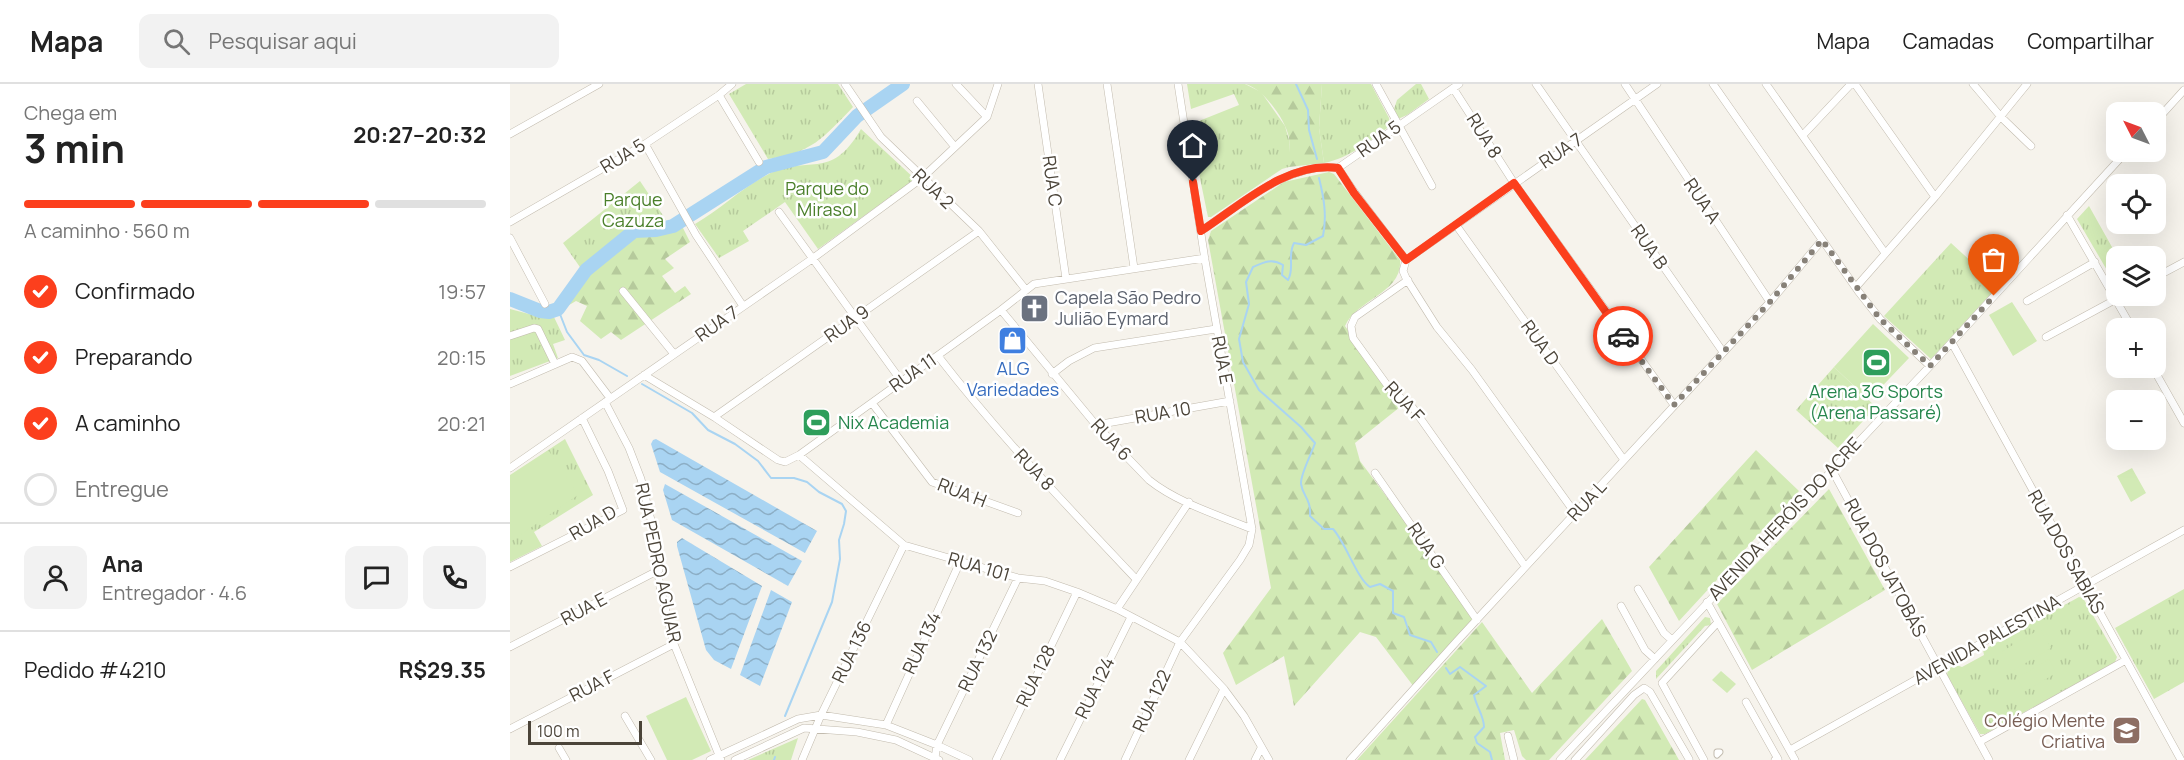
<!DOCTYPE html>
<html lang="pt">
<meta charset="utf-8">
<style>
:root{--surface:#fff;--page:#f2f2f2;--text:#222;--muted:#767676;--line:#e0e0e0;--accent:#fc3f1d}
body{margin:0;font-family:Manrope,sans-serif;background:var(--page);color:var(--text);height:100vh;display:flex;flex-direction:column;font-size:22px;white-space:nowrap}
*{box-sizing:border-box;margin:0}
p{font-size:20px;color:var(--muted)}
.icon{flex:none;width:33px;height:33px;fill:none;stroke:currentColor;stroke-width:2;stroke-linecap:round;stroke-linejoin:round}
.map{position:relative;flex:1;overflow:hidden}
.details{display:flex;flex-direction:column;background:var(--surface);width:510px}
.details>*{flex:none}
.needle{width:39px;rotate:312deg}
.controls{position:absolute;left:1596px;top:18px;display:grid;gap:12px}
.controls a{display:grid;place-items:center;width:60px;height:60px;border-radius:12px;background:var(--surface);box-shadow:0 6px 24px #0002;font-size:30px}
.scale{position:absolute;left:18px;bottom:15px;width:114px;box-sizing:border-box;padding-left:6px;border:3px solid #4b4439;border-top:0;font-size:16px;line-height:21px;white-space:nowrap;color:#4b4439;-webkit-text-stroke:4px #fff;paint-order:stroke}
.pin{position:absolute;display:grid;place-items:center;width:51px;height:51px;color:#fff;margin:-62px -26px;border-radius:50% 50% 50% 0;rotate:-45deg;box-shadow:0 0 6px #0007}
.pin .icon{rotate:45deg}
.courier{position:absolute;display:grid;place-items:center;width:60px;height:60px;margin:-30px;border:4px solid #fc3f1d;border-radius:50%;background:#fff;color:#222;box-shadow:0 2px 8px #0007}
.head em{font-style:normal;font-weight:700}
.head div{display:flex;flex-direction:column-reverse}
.head{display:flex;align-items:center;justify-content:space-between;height:102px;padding:0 24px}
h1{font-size:39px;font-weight:700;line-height:45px}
.bar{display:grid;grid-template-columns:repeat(4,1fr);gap:9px 6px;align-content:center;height:72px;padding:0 24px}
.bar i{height:8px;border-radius:4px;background:var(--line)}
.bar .on{background:var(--accent)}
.bar p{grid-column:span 4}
.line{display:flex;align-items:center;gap:15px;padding:0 24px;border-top:2px solid var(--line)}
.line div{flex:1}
.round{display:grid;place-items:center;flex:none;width:63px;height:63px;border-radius:12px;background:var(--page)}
ol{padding:0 24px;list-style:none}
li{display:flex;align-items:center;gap:18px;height:66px}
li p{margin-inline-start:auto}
li .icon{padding:6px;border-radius:50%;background:var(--accent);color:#fff;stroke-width:4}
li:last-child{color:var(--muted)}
li i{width:33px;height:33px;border:3px solid var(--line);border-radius:50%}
header{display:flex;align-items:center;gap:36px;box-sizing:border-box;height:84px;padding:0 30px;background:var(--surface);border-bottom:2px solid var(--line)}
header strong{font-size:28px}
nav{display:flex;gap:33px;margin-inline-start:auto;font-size:21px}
.search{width:420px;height:54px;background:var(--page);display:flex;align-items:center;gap:15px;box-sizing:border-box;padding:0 21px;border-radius:12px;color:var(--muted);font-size:22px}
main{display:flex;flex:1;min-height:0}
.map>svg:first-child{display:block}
.grass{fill:url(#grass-tufts)}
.forest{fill:url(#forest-firs)}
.garden{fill:#d2eab5}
.water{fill:url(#water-waves)}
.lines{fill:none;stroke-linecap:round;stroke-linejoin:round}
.stream{stroke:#a9d4f2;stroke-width:2}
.river{stroke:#a9d4f2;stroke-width:14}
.pedestrian-casing{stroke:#c2bbae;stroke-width:7}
.minor-casing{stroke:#c2bbae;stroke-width:8}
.pedestrian{stroke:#fff;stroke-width:5}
.minor{stroke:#fff;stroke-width:7}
.done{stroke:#878178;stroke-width:6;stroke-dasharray:0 10.8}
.route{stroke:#fc3f1d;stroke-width:8}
.labels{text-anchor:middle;stroke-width:5;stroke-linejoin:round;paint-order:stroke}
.street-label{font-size:18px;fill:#4b4439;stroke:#fff}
.park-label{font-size:18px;fill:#4a7f2a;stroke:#fff}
.worship-label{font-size:18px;fill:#5b616d;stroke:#fff;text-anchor:start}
.shop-label{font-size:18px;fill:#366cbe;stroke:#fff}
.leisure-label{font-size:18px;fill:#27864d;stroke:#fff}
.education-label{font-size:18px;fill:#785e54;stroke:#fff;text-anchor:end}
</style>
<header>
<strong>Mapa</strong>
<div class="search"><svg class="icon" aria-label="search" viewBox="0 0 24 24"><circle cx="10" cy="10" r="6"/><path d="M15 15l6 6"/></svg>Pesquisar aqui</div>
<nav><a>Mapa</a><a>Camadas</a><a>Compartilhar</a></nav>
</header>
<main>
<section class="details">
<div class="head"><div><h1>3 min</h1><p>Chega em</p></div><em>20:27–20:32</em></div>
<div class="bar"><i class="on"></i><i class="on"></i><i class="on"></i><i></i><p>A caminho · 560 m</p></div>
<ol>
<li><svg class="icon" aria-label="check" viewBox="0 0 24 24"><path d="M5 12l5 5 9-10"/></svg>Confirmado<p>19:57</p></li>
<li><svg class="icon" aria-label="check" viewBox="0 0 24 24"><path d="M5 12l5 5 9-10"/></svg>Preparando<p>20:15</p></li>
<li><svg class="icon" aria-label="check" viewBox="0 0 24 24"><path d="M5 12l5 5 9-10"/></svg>A caminho<p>20:21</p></li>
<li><i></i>Entregue</li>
</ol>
<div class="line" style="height:108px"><a class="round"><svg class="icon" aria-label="person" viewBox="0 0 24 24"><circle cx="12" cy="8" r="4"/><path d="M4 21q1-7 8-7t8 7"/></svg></a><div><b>Ana</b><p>Entregador · 4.6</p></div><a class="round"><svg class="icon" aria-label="chat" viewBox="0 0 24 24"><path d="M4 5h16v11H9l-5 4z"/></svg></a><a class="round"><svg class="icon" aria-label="phone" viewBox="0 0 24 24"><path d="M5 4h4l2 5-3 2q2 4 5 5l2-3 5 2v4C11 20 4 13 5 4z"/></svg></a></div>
<div class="line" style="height:78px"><div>Pedido #4210</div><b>R$29.35</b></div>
</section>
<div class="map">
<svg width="1674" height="676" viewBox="0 0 1674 676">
<defs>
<pattern id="grass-tufts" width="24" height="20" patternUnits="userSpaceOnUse" patternTransform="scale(1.5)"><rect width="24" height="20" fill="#d2eab5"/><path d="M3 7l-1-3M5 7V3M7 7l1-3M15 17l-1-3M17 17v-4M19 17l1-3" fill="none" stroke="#b6ca9c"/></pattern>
<pattern id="forest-firs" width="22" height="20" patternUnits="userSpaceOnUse" patternTransform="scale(1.5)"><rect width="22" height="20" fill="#d2eab5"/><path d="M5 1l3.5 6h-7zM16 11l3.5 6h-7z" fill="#b6ca9c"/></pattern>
<pattern id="water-waves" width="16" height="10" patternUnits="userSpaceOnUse" patternTransform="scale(1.5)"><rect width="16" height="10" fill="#a9d4f2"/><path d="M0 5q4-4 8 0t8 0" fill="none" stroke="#8caec5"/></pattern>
</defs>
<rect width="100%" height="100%" fill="#f6f3ec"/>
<path class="grass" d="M236 0H328L343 23C313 54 302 69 258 75L219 10Z
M677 0H735L751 8 775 42 779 56V83L772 85 701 133H698L679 41 729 21 724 10 681 25Z
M812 0H861L879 34 880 42C859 57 840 74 814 79L809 44Z
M906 0H911L919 15 897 31 888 35 883 28 887 16Z
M351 45 405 95 308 165 275 118 233 147 239 157 209 174 185 140C210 126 230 105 257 91 297 69 320 99 351 45Z
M130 97 156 136 124 145 72 186 53 159Z
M1579 122 1607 172 1606 190 1601 193 1567 135Z
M1441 159 1488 202 1421 275 1374 232Z
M0 225 19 230 43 231 55 256 43 260 48 274 0 292Z
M1324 283 1366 323 1328 364 1286 326Z
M55 355 83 411 24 448 32 462 0 478V391Z
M1674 505V598L1644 615 1605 544Z
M1569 513 1573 514 1607 573 1605 578 1475 650H1470L1437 591 1438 585 1446 581 1452 583 1474 571 1473 566Z
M1195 533 1200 534 1201 541 1195 542 1146 595V587Z
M288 654 281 676H238Z"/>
<path class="forest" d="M735 0H812L809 44 814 79 779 83C778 74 780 64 779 54 776 36 753 4 735 0Z
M819 88 824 90 890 176C893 209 847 215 835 242L880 306 895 319 845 359 850 377 966 533 904 603 866 553 850 548 784 622 774 572 726 601 713 569 761 504 698 156 701 147 774 98Z
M171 140 180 158 155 175 164 184 152 192 165 209 175 202 181 210 111 256 101 248 91 255 70 237 77 222 66 217 54 224C87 181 113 145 171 140Z
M1246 366 1289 407 1169 537 1139 483Z
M1319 405 1375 506 1242 586 1207 520Z
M1092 535 1122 587 1039 676H1016L1012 672 1004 646 990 649 995 676H847L972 538 1022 609Z
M1132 615 1135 616 1169 676H1075Z"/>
<path class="garden" d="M1502 218 1527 257 1503 272 1479 231Z
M1363 240 1399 274 1359 316 1324 283Z
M39 367 68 411 0 458V394Z
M1622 384 1636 409 1621 418 1607 392Z
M1530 545 1541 564 1502 587 1491 568Z
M1539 575 1546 589 1514 608 1507 594Z
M1211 587 1226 600 1217 609 1202 596Z
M176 613 201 667 182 676H157L136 632Z"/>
<path class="water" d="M146 355 307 447 295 469 150 388 141 360 143 356Z
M155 400 292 477 278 502 162 436 153 406Z
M172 454 252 502 221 585 204 576 196 566 167 462V458Z
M261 506 282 518 250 602 230 591Z"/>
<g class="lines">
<path class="stream" d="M786 0 798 26 799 46 807 75
M809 94C814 114 817 132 813 152L796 161 784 159C777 172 785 184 778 196L772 191 773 181C762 174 754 178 743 183L736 198 739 220 729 255 733 278 749 306 791 343 805 359C802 369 790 391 791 400 793 413 801 414 800 432L814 445H823C836 459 847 495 860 503L870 500 883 507V529L894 533 900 551 921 558 927 568
M48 225 57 248 74 271 89 276 117 292
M132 300 182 329 198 346 225 360 248 377 261 394H284L297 398 309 408 332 420 336 427 334 440 329 456 330 475 322 518 275 632
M936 584 940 590 950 583 976 602 964 611C966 622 974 632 974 643L965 653 967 659 980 668 982 676
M264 676 265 673"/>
<path class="river" d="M0 215 30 227 39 228 48 225 76 186 124 147 146 146 163 142 256 83 313 68 347 32 393 0"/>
<defs>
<path id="pedestrian" d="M1207 668H1210L1207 671Z"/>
<path id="minor" d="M335 0 371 53 469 147 516 206
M446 0 477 33
M528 0 556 195
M597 0 624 184
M866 0 922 102
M1026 0 1213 268
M1115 0 1260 218
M1203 0 1348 207 1370 235 1420 282
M1256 0 1375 169
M1345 0 1425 113
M1463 0 1491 33 1521 62
M943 4 1004 99 1164 321
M209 11 249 78
M407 17 445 63
M1646 37 1674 6
M0 50 89 0
M1293 51 1341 0
M135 60 186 151 233 222
M828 84 845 109 896 176
M269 128 392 298
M1557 131 1622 244
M0 138 135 60 209 11 222 0
M946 141 1114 376
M691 147C730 121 779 77 828 84L949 0
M0 154 35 220
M896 176 893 187 896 194 927 243 962 286 1065 429
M896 176 1147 0
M1646 193 1674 178
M898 196 845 233 841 242 843 254 880 305 903 324 1015 482
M1346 203 1425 113 1517 0
M113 207 164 270
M1517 217 1585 178
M491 226 586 341 639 396C668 419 708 431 742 445
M0 252 24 244 28 245 45 280
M1536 253 1612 212
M1442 259 1671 676
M428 272C489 351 557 422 626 495
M1643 284 1674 339
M542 290 559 277 584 264 706 245
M134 291 204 333 268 376 275 378 289 371 491 226 524 200 695 174
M0 300 62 273 72 277 100 314
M95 318 119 364 131 395 141 436 150 503 164 560 211 676
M362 319 422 398 508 429
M204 333 469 147
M586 341 720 317
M289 371 394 461 508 494 535 497 567 508 607 525 670 558 714 605 734 632 759 676
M0 384 302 175 412 94 477 33 488 0
M1322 386 1479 676
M865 389 967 536
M0 483 113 426 98 387 72 334
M1128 505 1154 549 1162 556
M1197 518 1285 676
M1111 522 1135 566 1145 575
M607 525 679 418
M0 563 149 486
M1236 618 1268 675 1265 676
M115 632 141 676
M376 641 450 478
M0 645 164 560
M998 652 1004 676
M1469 658 1616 576
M49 664 56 676
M1280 666 1674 446
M200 676 288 635 311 631 376 641 427 661 459 676
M225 676 294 644 347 648 386 656 429 676
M292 676 311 631 394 461
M426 676 425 674 427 661 508 494
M486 676 567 508
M550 676 621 533
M615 676 670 558 730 476 739 461 742 445 695 176 668 0
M679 676 714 605
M745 676 751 664
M840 676 947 557 1260 218 1312 156
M1050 676 1420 282 1616 68
M1065 676 1124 611 1134 604 1140 608 1179 675
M1194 676 1152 599 1208 538"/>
</defs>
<use href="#pedestrian" class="pedestrian-casing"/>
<use href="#minor" class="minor-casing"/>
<use href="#pedestrian" class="pedestrian"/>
<use href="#minor" class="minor"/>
</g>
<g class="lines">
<path class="done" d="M1113 252 1164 321 1260 218 1312 156 1370 235 1420 282 1484 212"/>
<path class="route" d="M683 98 691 147C731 121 777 77 828 84L844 109 896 176 1004 99 1113 252"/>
</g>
<defs>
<symbol id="church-square" viewBox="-11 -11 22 22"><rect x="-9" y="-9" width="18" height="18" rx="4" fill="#6b7280" stroke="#fff"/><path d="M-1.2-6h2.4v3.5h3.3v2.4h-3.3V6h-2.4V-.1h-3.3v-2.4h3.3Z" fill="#fff"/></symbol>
<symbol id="shop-square" viewBox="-11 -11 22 22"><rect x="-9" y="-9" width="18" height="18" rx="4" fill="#3f7fe0" stroke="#fff"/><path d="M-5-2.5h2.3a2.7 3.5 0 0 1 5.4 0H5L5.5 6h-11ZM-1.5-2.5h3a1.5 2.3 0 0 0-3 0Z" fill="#fff"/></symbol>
<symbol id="stadium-square" viewBox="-11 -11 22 22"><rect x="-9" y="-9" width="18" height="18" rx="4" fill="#2e9e5b" stroke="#fff"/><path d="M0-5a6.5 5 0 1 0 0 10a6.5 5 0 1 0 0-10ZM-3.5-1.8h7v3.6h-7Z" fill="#fff"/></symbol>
<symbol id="school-square" viewBox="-11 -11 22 22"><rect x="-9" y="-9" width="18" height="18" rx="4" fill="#8d6e63" stroke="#fff"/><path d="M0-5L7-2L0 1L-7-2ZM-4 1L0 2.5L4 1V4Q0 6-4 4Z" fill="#fff"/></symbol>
</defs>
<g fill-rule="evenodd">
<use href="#church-square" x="508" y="208" width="33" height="33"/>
<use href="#shop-square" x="486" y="240" width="33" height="33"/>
<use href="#stadium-square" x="1350" y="262" width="33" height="33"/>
<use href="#stadium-square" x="290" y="322" width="33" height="33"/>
<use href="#school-square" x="1600" y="630" width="33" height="33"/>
</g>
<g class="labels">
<g class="street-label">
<text transform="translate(974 52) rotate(58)" y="6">RUA 8</text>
<text transform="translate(869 55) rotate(-35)" y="6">RUA 5</text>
<text transform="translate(1051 67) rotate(-34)" y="6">RUA 7</text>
<text transform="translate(113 72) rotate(-31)" y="6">RUA 5</text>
<text transform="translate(542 97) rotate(82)" y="6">RUA C</text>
<text transform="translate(423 105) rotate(44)" y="6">RUA 2</text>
<text transform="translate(1192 117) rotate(56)" y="6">RUA A</text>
<text transform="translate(1139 163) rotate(55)" y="6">RUA B</text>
<text transform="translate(207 240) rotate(-35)" y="6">RUA 7</text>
<text transform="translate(337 240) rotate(-35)" y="6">RUA 9</text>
<text transform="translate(1030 259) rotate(54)" y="6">RUA D</text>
<text transform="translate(712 276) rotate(79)" y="6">RUA E</text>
<text transform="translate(403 289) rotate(-35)" y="6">RUA 11</text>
<text transform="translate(894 318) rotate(47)" y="6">RUA F</text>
<text transform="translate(653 329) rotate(-10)" y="6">RUA 10</text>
<text transform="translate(601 356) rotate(47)" y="6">RUA 6</text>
<text transform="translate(524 386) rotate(47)" y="6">RUA 8</text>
<text transform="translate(452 409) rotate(21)" y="6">RUA H</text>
<text transform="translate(1077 417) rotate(-47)" y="6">RUA L</text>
<text transform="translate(1275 435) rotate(-47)" y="6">AVENIDA HERÓIS DO ACRE</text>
<text transform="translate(83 439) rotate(-30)" y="6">RUA D</text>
<text transform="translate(916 462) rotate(56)" y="6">RUA G</text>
<text transform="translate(1556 468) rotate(61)" y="6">RUA DOS SABIÁS</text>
<text transform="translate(148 479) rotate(78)" y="6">RUA PEDRO AGUIAR</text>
<text transform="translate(469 483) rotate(16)" y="6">RUA 101</text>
<text transform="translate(1375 484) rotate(62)" y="6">RUA DOS JATOBÁS</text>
<text transform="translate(74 525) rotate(-28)" y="6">RUA E</text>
<text transform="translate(1477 556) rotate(-29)" y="6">AVENIDA PALESTINA</text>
<text transform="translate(412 559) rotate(-65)" y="6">RUA 134</text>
<text transform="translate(342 568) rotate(-64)" y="6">RUA 136</text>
<text transform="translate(468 577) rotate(-64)" y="6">RUA 132</text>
<text transform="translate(526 592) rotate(-64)" y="6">RUA 128</text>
<text transform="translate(82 602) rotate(-27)" y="6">RUA F</text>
<text transform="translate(585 604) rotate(-64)" y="6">RUA 124</text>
<text transform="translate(642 617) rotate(-65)" y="6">RUA 122</text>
</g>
<g class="park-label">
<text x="317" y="111">Parque do<tspan x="317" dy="21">Mirasol</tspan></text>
<text x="123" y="122">Parque<tspan x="123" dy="21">Cazuza</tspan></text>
</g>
<g class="worship-label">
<text x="545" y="220">Capela São Pedro<tspan x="545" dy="21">Julião Eymard</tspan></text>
</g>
<g class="shop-label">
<text x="503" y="291">ALG<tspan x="503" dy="21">Variedades</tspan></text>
</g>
<g class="leisure-label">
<text x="1366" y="314">Arena 3G Sports<tspan x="1366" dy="21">(Arena Passaré)</tspan></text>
<text x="328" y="345" text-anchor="start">Nix Academia</text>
</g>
<g class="education-label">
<text x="1595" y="643">Colégio Mente<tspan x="1595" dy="21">Criativa</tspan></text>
</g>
</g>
</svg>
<div class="controls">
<a><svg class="needle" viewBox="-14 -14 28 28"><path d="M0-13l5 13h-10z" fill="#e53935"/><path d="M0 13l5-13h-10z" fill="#767676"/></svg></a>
<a><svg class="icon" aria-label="locate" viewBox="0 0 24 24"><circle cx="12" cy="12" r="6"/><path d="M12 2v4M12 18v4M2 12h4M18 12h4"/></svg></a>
<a><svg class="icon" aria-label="layers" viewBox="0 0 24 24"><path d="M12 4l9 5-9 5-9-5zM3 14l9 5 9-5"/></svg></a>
<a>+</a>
<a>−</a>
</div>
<div class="scale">100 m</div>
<div class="pin" style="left:1484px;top:212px;background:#ea580c"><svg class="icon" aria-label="bag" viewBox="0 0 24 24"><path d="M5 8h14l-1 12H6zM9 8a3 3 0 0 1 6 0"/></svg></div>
<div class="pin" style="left:683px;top:98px;background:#1f2937"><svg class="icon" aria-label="home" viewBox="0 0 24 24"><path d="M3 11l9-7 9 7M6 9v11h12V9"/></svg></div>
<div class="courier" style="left:1113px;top:252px"><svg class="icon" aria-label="car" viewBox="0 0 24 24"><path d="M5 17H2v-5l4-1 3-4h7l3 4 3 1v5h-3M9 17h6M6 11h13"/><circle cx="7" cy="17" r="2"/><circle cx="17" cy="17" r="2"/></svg></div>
</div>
</main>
